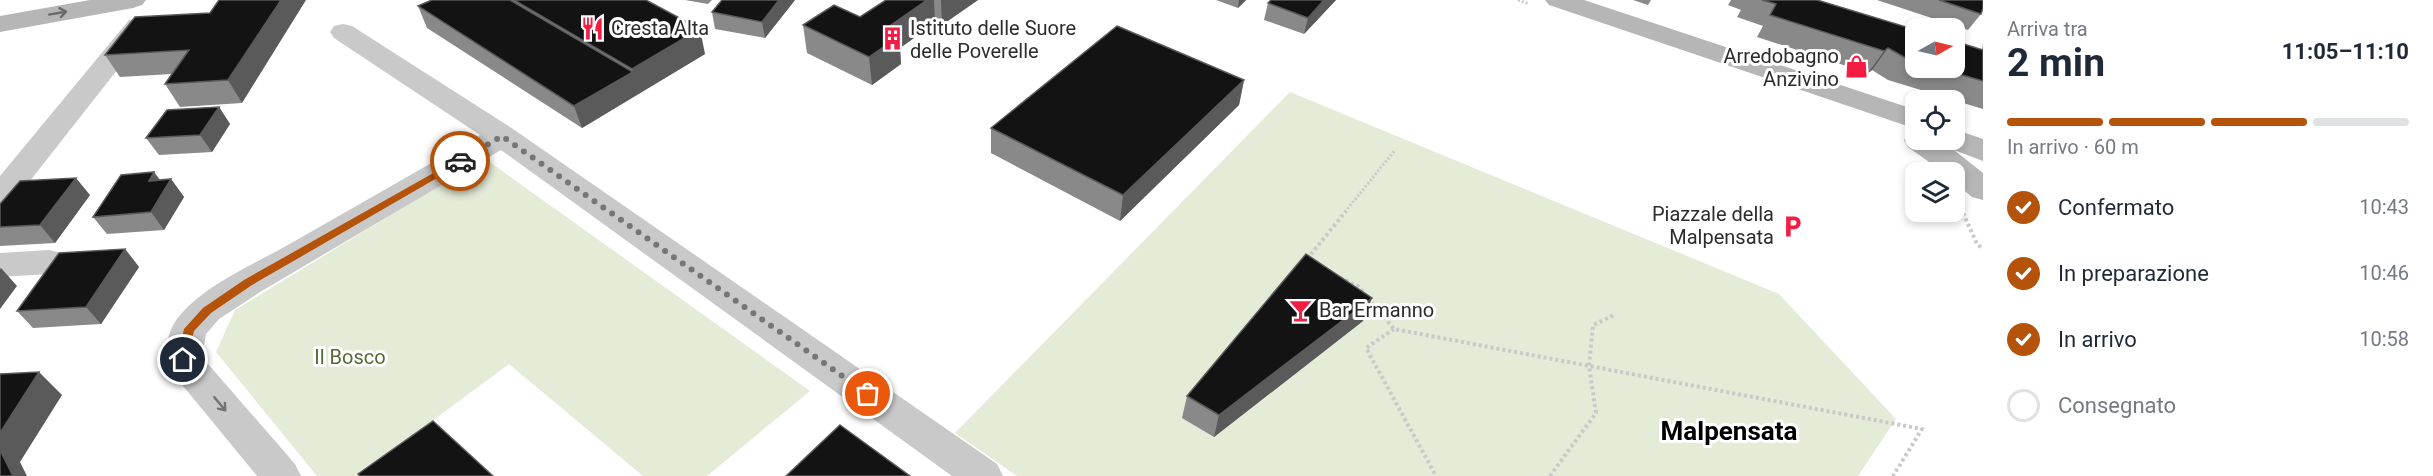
<!DOCTYPE html>
<html lang="it">
<meta charset="utf-8">
<style>
:root{--surface:#fff;--page:#f6f6f7;--text:#1f2937;--muted:#747a83;--line:#e0e1e3;--accent:#b45309}
body{margin:0;font-family:Roboto,sans-serif;background:var(--page);color:var(--text);height:100vh;display:flex;flex-direction:column;font-size:22px;white-space:nowrap}
*{box-sizing:border-box;margin:0}
p{font-size:20px;color:var(--muted)}
.icon{flex:none;width:33px;height:33px;fill:none;stroke:currentColor;stroke-width:2;stroke-linecap:round;stroke-linejoin:round}
.map{position:relative;flex:1;overflow:hidden}
.sheet{display:flex;flex-direction:column;background:var(--surface);width:450px}
.sheet>*{flex:none}
.needle{width:39px;rotate:82deg}
.fabs{position:absolute;left:1905px;top:18px;display:grid;gap:12px}
.fabs a{display:grid;place-items:center;width:60px;height:60px;border-radius:12px;background:var(--surface);box-shadow:0 3px 9px #0003;font-size:30px}
.pin{position:absolute;display:grid;place-items:center;width:51px;height:51px;color:#fff;margin:-26px;border:3px solid #fff;border-radius:50%;box-shadow:0 2px 6px #0007}
.courier{position:absolute;display:grid;place-items:center;width:60px;height:60px;margin:-30px;border:4px solid #b45309;border-radius:50%;background:#fff;color:#222;box-shadow:0 2px 8px #0007}
.overview em{font-style:normal;font-weight:700}
.overview div{display:flex;flex-direction:column-reverse}
.overview{display:flex;align-items:center;justify-content:space-between;height:102px;padding:0 24px}
h1{font-size:39px;font-weight:700;line-height:45px}
.bar{display:grid;grid-template-columns:repeat(4,1fr);gap:9px 6px;align-content:center;height:72px;padding:0 24px}
.bar i{height:8px;border-radius:4px;background:var(--line)}
.bar .current{background:var(--accent)}
.bar p{grid-column:span 4}
ol{padding:0 24px;list-style:none}
li{display:flex;align-items:center;gap:18px;height:66px}
li p{margin-inline-start:auto}
li .icon{padding:6px;border-radius:50%;background:var(--accent);color:#fff;stroke-width:4}
li:last-child{color:var(--muted)}
li i{width:33px;height:33px;border:3px solid var(--line);border-radius:50%}
main{display:flex;flex:1;min-height:0}
.map>svg:first-child{display:block}
.green{fill:#e4ebd7}
.lines{fill:none;stroke-linecap:round;stroke-linejoin:round}
.path-far1{stroke:#c9c9c9;stroke-width:3;stroke-dasharray:2 2;stroke-linecap:butt}
.path{stroke:#c9c9c9;stroke-width:4;stroke-dasharray:3 3;stroke-linecap:butt}
.street{fill:#c9c9c9;fill-rule:evenodd}
.secondary{fill:#b6b6b6;fill-rule:evenodd}
.wall{fill:#898989}
.shaded-wall{fill:#5a5a5a}
.building{fill:#131313;stroke:#5a5a5a;stroke-width:1.5}
.oneway{stroke:#6a6a6a}
.oneway2{stroke:#737373}
.route{fill:#b45309}
.done{stroke:#767676;stroke-width:6;stroke-dasharray:0 10.8}
.labels{text-anchor:middle;stroke-width:6;stroke-linejoin:round;paint-order:stroke}
.poi-label{font-size:20px;fill:#2c2c2c;stroke:#fff;text-anchor:start}
.park-label{font-size:20px;fill:#546a36;stroke:#fff}
.district-label{font-size:26px;font-weight:bold;fill:#000;stroke:#fff}
</style>
<main>
<div class="map">
<svg width="1983" height="476" viewBox="0 0 1983 476">
<rect width="100%" height="100%" fill="#fff"/>
<path class="green" d="M1290 92 1779 294 1896 419 1858 476H1017L955 433Z
M484 158 810 391 707 476H643L509 364 358 476H317L216 352 235 310Z"/>
<g class="lines">
<path class="path-far1" d="M1518 0 1529 4
M1345 212 1395 150"/>
<path class="path" d="M1963 213 1977 244 1983 249
M1307 259 1346 211
M1340 278 1358 286 1394 329 1922 429 1893 476
M1394 329 1366 348 1436 476
M1550 476 1596 413 1589 366 1593 325 1614 315"/>
<path class="street" d="M138 18 147 20 151 26 147 32 11 205 0 208V176L129 20Z
M343 24 352 26 513 129 997 464 1003 476H952L501 150 260 292 219 319 206 334 202 357 295 464 301 476H257L170 370C163 356 167 332 177 319 201 287 252 265 286 246 351 209 416 172 480 135L334 38 330 32 334 26Z
M49 250 61 253 66 262 61 271 49 274 0 277V253Z"/>
<path class="secondary" d="M90 0H146L142 5 133 8 0 32V16Z
M1545 0H1584L1916 110V129L1549 5Z
M1954 129 1983 139V161L1954 150 1983 173V200L1972 197 1954 182V172H1943L1908 147 1904 140 1908 133 1916 131V140H1954Z"/>
</g>
<path class="wall" d="M432 0H646L705 54 582 128 427 28 418 6Z
M685 0H712L708 4Z
M795 0 765 38 715 29 712 12Z
M886 0H978L942 25 935 23 900 48 901 64 872 85 807 53 803 25 860 17Z
M1216 0H1246L1238 8Z
M1271 0H1336L1304 34 1264 20 1268 3Z
M1633 0H1651L1648 5Z
M1731 0H1817L1916 30V68H1954L1982 50 1983 43V109L1888 80 1872 70 1868 73 1757 37 1763 26 1737 17 1741 10 1728 5Z
M1877 0H1983L1981 14 1968 30Z
M210 13 242 103 180 107 165 84 172 74 120 77 105 55Z
M1244 80 1239 105 1120 221 991 153V128Z
M219 107 230 124 212 152 159 155 146 138Z
M171 179 184 197 164 230 107 234 93 217 160 180Z
M90 195 55 243 0 246V204Z
M125 249 139 267 101 324 33 328 17 311Z
M1363 321 1214 437 1182 418 1187 396Z"/>
<path class="shaded-wall" d="M281 0H306L242 103 228 80Z
M779 0H795L765 38 762 22Z
M927 0H934L935 23 900 48 901 64 872 85 869 57 884 30Z
M941 0H978L942 25Z
M1239 0H1246L1238 8Z
M1324 0H1336L1304 34 1308 18Z
M700 29 705 54 582 128 574 106 633 72 632 69Z
M1888 48 1872 70 1868 73 1884 51Z
M1244 80 1239 105 1120 221 1123 195Z
M219 107 230 124 212 152 200 135Z
M154 172 166 188 171 179 184 197 164 230 151 212 149 181Z
M76 178 90 195 55 243 40 225Z
M125 249 139 267 101 324 86 307Z
M1 268 17 286 0 309V269Z
M1372 298 1363 321 1214 437 1219 415Z
M39 372 62 395 20 462 27 476H13L0 450V433Z"/>
<path class="building" d="M219 0H281L228 80 165 84 189 50 105 55 135 17 210 13Z
M432 0H510L633 72 574 106 418 6Z
M514 0H646L700 29 632 69Z
M722 0H779L762 22 712 12Z
M886 0H927L884 30 899 36 869 57 803 25 834 5 860 17Z
M1271 0H1324L1308 18 1268 3Z
M1762 0H1817L1916 30V61L1904 57 1888 48 1884 51 1770 15 1776 4Z
M1939 0H1983V8L1981 14Z
M1117 26 1244 80 1123 195 991 128Z
M1954 41 1983 50V81L1938 68H1954Z
M219 107 200 135 146 138 167 110Z
M154 172 149 181 171 179 151 212 93 217 121 175Z
M76 178 40 225 0 227V204L20 181Z
M125 249 86 307 17 311 59 253Z
M1306 254 1372 298 1219 415 1187 396Z
M39 372 0 433V374Z
M433 421 493 476H360L358 474Z
M840 425 910 476H786Z
M0 450 13 476H0Z"/>
<defs><path id="oneway-shaft" d="M-6 0H5M1.5-3L5.5 0L1.5 3" fill="none" stroke-width="1.6" stroke-linecap="round" stroke-linejoin="round" transform="scale(1.5)"/></defs>
<use class="oneway" href="#oneway-shaft" transform="translate(58 13) rotate(-10)"/>
<use class="oneway2" href="#oneway-shaft" transform="translate(220 404) rotate(50)"/>
<path class="route" d="M460 158 464 161 463 163 252 285 211 313 194 331 186 363H179L177 360 184 329 203 308 244 280Z"/>
<g class="lines">
<path class="done" d="M460 161 502 136 868 394"/>
</g>
<defs>
<symbol id="restaurant-bare" viewBox="-9 -9 18 18"><path d="M-5-6h1v4h1v-4h1v4h1v-4h1v5L-1.5 .5V6h-2V.5L-5-1ZM5-6V6H3V1.5H1.5Q1.5-4 5-6Z" fill="#f31d43" stroke="#fff" stroke-width="2.5" paint-order="stroke"/></symbol>
<symbol id="building-bare" viewBox="-9 -9 18 18"><path d="M-4-6H4V6H1V3H-1V6H-4ZM-2.5-4.3h1.7v1.8h-1.7ZM.8-4.3h1.7v1.8H.8ZM-2.5-1h1.7V.8h-1.7ZM.8-1h1.7V.8H.8Z" fill="#f31d43" stroke="#fff" stroke-width="2.5" paint-order="stroke"/></symbol>
<symbol id="shop-bare" viewBox="-9 -9 18 18"><path d="M-5-2.5h2.3a2.7 3.5 0 0 1 5.4 0H5L5.5 6h-11ZM-1.5-2.5h3a1.5 2.3 0 0 0-3 0Z" fill="#f31d43" stroke="#fff" stroke-width="2.5" paint-order="stroke"/></symbol>
<symbol id="parking-bare" viewBox="-9 -9 18 18"><path d="M-3.5-5.5H1a3.5 3.5 0 0 1 0 7H-1V5.5H-3.5ZM-1-3.4V-.6H.8a1.4 1.4 0 0 0 0-2.8Z" fill="#f31d43" stroke="#fff" stroke-width="2.5" paint-order="stroke"/></symbol>
<symbol id="bar-bare" viewBox="-9 -9 18 18"><path d="M-6-5H6L.8 .8V4.5H3.5V6h-7V4.5H-.8V.8Z" fill="#f31d43" stroke="#fff" stroke-width="2.5" paint-order="stroke"/></symbol>
</defs>
<g fill-rule="evenodd">
<use href="#restaurant-bare" x="576" y="12" width="33" height="33"/>
<use href="#building-bare" x="876" y="22" width="33" height="33"/>
<use href="#shop-bare" x="1840" y="50" width="33" height="33"/>
<use href="#parking-bare" x="1776" y="210" width="33" height="33"/>
<use href="#bar-bare" x="1284" y="294" width="33" height="33"/>
</g>
<g class="labels">
<g class="poi-label">
<text x="611" y="35">Cresta Alta</text>
<text x="910" y="35">Istituto delle Suore<tspan x="910" dy="23">delle Poverelle</tspan></text>
<text x="1839" y="63" text-anchor="end">Arredobagno<tspan x="1839" dy="23">Anzivino</tspan></text>
<text x="1774" y="221" text-anchor="end">Piazzale della<tspan x="1774" dy="23">Malpensata</tspan></text>
<text x="1319" y="317">Bar Ermanno</text>
</g>
<g class="park-label">
<text x="350" y="364">Il Bosco</text>
</g>
<g class="district-label">
<text x="1729" y="440">Malpensata</text>
</g>
</g>
</svg>
<div class="fabs">
<a><svg class="needle" viewBox="-14 -14 28 28"><path d="M0-13l5 13h-10z" fill="#e53935"/><path d="M0 13l5-13h-10z" fill="#747a83"/></svg></a>
<a><svg class="icon" aria-label="locate" viewBox="0 0 24 24"><circle cx="12" cy="12" r="6"/><path d="M12 2v4M12 18v4M2 12h4M18 12h4"/></svg></a>
<a><svg class="icon" aria-label="layers" viewBox="0 0 24 24"><path d="M12 4l9 5-9 5-9-5zM3 14l9 5 9-5"/></svg></a>
</div>
<div class="pin" style="left:868px;top:394px;background:#ea580c"><svg class="icon" aria-label="bag" viewBox="0 0 24 24"><path d="M5 8h14l-1 12H6zM9 8a3 3 0 0 1 6 0"/></svg></div>
<div class="pin" style="left:183px;top:360px;background:#1f2937"><svg class="icon" aria-label="home" viewBox="0 0 24 24"><path d="M3 11l9-7 9 7M6 9v11h12V9"/></svg></div>
<div class="courier" style="left:460px;top:161px"><svg class="icon" aria-label="car" viewBox="0 0 24 24"><path d="M5 17H2v-5l4-1 3-4h7l3 4 3 1v5h-3M9 17h6M6 11h13"/><circle cx="7" cy="17" r="2"/><circle cx="17" cy="17" r="2"/></svg></div>
</div>
<section class="sheet">
<div class="overview"><div><h1>2 min</h1><p>Arriva tra</p></div><em>11:05–11:10</em></div>
<div class="bar"><i class="current"></i><i class="current"></i><i class="current"></i><i></i><p>In arrivo · 60 m</p></div>
<ol>
<li><svg class="icon" aria-label="check" viewBox="0 0 24 24"><path d="M5 12l5 5 9-10"/></svg>Confermato<p>10:43</p></li>
<li><svg class="icon" aria-label="check" viewBox="0 0 24 24"><path d="M5 12l5 5 9-10"/></svg>In preparazione<p>10:46</p></li>
<li><svg class="icon" aria-label="check" viewBox="0 0 24 24"><path d="M5 12l5 5 9-10"/></svg>In arrivo<p>10:58</p></li>
<li><i></i>Consegnato</li>
</ol>
</section>
</main>
